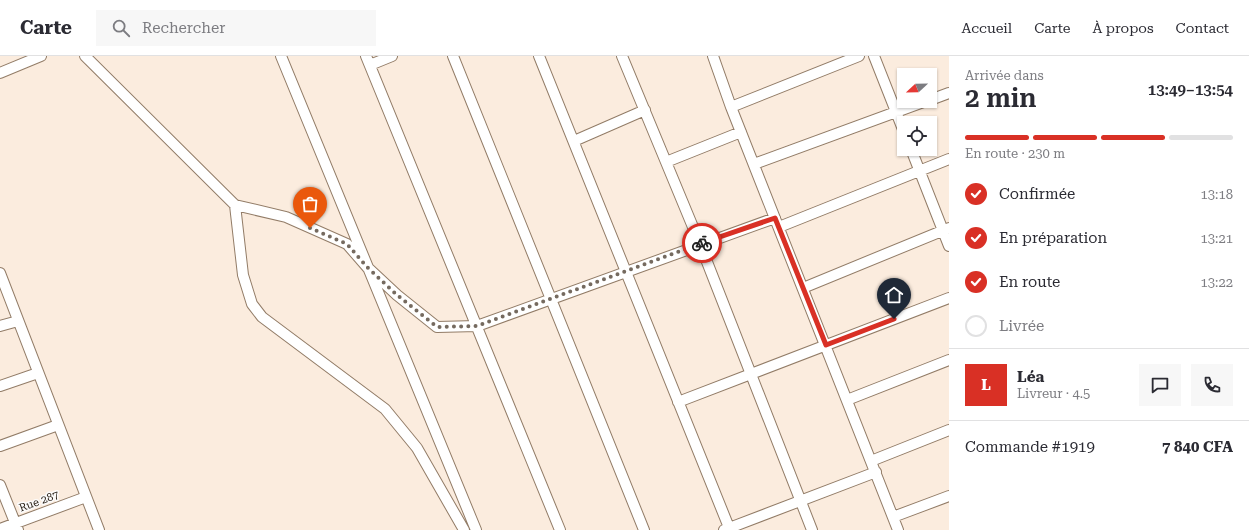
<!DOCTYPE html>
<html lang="fr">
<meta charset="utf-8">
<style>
:root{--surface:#fff;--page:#f7f7f7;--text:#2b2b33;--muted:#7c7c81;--line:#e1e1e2;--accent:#d93025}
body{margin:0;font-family:"Roboto Serif",serif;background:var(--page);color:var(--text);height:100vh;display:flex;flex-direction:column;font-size:15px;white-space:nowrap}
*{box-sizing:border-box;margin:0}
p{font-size:13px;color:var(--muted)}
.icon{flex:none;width:22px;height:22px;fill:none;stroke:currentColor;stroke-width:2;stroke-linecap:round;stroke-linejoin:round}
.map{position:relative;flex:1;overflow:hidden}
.side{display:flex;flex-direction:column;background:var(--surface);width:300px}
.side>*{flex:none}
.needle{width:26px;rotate:248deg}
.fabs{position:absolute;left:897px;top:12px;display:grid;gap:8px}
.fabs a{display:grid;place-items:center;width:40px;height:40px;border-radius:0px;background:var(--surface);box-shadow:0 1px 3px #0004;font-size:20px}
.pin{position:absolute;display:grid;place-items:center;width:34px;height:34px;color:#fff;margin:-41px -17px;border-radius:50% 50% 50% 0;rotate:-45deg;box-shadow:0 0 4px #0007}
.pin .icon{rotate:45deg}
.courier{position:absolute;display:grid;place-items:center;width:40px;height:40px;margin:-20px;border:3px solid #d93025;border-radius:50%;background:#fff;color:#222;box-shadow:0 1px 5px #0007}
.overview em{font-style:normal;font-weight:600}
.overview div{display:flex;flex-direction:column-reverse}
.overview{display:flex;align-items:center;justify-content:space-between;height:68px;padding:0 16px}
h1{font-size:26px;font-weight:600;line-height:30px}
.bar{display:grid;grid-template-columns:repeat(4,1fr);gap:6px 4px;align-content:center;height:48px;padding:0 16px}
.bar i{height:5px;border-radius:3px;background:var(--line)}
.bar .current{background:var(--accent)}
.bar p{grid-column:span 4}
.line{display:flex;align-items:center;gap:10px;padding:0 16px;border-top:1px solid var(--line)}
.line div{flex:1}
.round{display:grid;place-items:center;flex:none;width:42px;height:42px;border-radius:0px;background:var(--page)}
ol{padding:0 16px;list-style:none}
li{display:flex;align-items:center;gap:12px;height:44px}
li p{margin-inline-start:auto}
li .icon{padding:4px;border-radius:50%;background:var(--accent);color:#fff;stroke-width:4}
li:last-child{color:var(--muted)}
li i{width:22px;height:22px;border:2px solid var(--line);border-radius:50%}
header{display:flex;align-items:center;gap:24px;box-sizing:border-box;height:56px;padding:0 20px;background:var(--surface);border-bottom:1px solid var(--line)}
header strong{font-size:19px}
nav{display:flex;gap:22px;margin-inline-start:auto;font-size:14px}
.search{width:280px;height:36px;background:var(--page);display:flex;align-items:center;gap:10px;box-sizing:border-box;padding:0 14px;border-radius:0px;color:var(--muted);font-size:15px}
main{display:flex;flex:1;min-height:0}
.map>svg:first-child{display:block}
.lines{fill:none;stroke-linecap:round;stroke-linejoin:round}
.street-casing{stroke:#927c67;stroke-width:12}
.street{stroke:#fff;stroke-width:10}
.done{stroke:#756a5f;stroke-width:4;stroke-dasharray:0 7.2}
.route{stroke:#d93025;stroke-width:5}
.labels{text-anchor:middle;stroke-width:3;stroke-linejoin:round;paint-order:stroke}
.street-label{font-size:11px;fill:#2d241b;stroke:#fcfcfc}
</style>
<header>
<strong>Carte</strong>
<div class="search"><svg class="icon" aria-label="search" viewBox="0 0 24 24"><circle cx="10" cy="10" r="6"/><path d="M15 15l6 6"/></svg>Rechercher</div>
<nav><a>Accueil</a><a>Carte</a><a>À propos</a><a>Contact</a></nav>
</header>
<main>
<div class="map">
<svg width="949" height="474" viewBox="0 0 949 474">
<rect width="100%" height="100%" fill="#fbecde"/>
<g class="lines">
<defs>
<path id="street" d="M85 0 235 149 286 161 347 188 367 211 397 239 437 271 477 270 775 162
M281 0 476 474
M366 0 560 474
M453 0 644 474
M539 0 730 474
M622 0 700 188 812 474
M713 0 731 51 898 474
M874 0 904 76
M370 9 392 0
M0 17 41 0
M930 44 949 37
M731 51 859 0
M574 85 645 54
M911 93 949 190
M666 106 741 76
M754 108 926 45
M235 149 243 219 252 248 262 261 385 353 417 392 464 474
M779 171 949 103
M0 217 99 474
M803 232 949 172
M0 270 18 265
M0 330 38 317
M847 344 949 304
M678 346 949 242
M0 390 58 369
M871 405 949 374
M0 429 18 474
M893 461 949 440
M0 473 86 441
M724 474 876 416"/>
</defs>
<use href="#street" class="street-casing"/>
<use href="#street" class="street"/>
</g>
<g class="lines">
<path class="done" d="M310 172 347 188 367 211 397 239 437 271 477 270 702 187"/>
<path class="route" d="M702 187 775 162 826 289 894 263"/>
</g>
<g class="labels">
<g class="street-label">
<text transform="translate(39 445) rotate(-20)" y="4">Rue 287</text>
</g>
</g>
</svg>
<div class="fabs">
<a><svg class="needle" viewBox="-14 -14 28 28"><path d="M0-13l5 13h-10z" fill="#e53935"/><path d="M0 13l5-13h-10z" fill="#7c7c81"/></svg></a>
<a><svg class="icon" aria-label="locate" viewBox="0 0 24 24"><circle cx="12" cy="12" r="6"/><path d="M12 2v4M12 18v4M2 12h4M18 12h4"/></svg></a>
</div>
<div class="pin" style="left:310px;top:172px;background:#ea580c"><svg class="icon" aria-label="bag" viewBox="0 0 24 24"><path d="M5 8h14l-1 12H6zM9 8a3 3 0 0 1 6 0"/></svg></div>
<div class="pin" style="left:894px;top:263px;background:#1f2937"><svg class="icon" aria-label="home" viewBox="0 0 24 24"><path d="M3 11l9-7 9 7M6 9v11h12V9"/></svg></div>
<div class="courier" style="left:702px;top:187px"><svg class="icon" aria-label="bike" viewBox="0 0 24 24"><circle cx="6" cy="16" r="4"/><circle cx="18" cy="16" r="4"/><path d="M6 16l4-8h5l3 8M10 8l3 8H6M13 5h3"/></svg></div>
</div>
<section class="side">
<div class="overview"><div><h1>2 min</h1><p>Arrivée dans</p></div><em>13:49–13:54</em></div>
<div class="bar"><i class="current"></i><i class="current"></i><i class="current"></i><i></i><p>En route · 230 m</p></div>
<ol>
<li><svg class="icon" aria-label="check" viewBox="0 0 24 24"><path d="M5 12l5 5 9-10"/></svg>Confirmée<p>13:18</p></li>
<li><svg class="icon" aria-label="check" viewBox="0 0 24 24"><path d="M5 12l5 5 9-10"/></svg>En préparation<p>13:21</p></li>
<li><svg class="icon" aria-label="check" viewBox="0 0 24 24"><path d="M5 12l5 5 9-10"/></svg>En route<p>13:22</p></li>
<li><i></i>Livrée</li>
</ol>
<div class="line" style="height:72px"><b class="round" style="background:var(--accent);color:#fff">L</b><div><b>Léa</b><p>Livreur · 4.5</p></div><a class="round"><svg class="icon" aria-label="chat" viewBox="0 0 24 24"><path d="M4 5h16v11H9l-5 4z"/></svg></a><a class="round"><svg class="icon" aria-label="phone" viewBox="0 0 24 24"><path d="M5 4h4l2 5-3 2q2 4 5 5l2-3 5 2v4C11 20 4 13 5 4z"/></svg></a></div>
<div class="line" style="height:52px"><div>Commande #1919</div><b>7 840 CFA</b></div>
</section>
</main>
